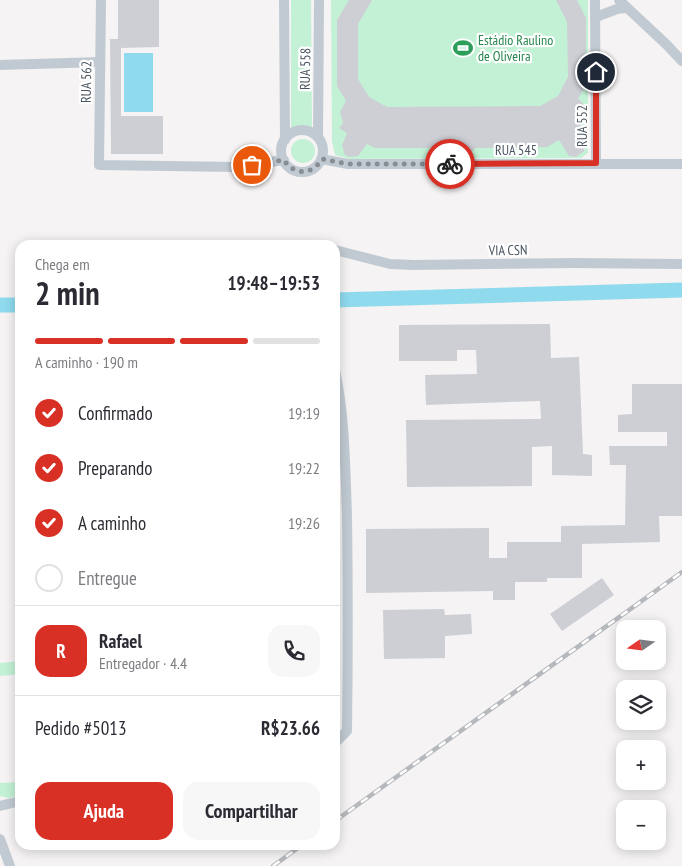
<!DOCTYPE html>
<html lang="pt">
<meta charset="utf-8">
<style>
:root{--surface:#fff;--page:#f7f7f7;--text:#2b2b33;--muted:#7c7c81;--line:#e1e1e2;--accent:#d93025}
body{margin:0;font-family:"PT Sans Narrow",sans-serif;background:var(--page);color:var(--text);height:100vh;display:flex;flex-direction:column;font-size:19px;white-space:nowrap}
*{box-sizing:border-box;margin:0}
p{font-size:16px;color:var(--muted)}
.icon{flex:none;width:28px;height:28px;fill:none;stroke:currentColor;stroke-width:2;stroke-linecap:round;stroke-linejoin:round}
.map{position:relative;flex:1;overflow:hidden}
.sheet{position:absolute;left:15px;top:240px;width:325px;height:610px;display:flex;flex-direction:column;background:var(--surface);border-radius:15px;box-shadow:0 2px 12px #0003}
.sheet>*{flex:none}
.needle{width:32px;rotate:256deg}
.buttons{position:absolute;left:616px;top:620px;display:grid;gap:10px}
.buttons a{display:grid;place-items:center;width:50px;height:50px;border-radius:10px;background:var(--surface);box-shadow:0 2px 12px #0003;font-size:25px}
.pin{position:absolute;display:grid;place-items:center;width:42px;height:42px;color:#fff;margin:-21px;border:2px solid #fff;border-radius:50%;box-shadow:0 1px 5px #0007}
.courier{position:absolute;display:grid;place-items:center;width:50px;height:50px;margin:-25px;border:4px solid #d93025;border-radius:50%;background:#fff;color:#222;box-shadow:0 1px 6px #0007}
.head em{font-style:normal;font-weight:700}
.head div{display:flex;flex-direction:column-reverse}
.head{display:flex;align-items:center;justify-content:space-between;height:85px;padding:0 20px}
h1{font-size:32px;font-weight:700;line-height:38px}
.bar{display:grid;grid-template-columns:repeat(4,1fr);gap:8px 5px;align-content:center;height:60px;padding:0 20px}
.bar i{height:6px;border-radius:4px;background:var(--line)}
.bar .current{background:var(--accent)}
.bar p{grid-column:span 4}
.line{display:flex;align-items:center;gap:12px;padding:0 20px;border-top:1px solid var(--line)}
.line div{flex:1}
.round{display:grid;place-items:center;flex:none;width:52px;height:52px;border-radius:15px;background:var(--page)}
ol{padding:0 20px;list-style:none}
li{display:flex;align-items:center;gap:15px;height:55px}
li p{margin-inline-start:auto}
li .icon{padding:5px;border-radius:50%;background:var(--accent);color:#fff;stroke-width:4}
li:last-child{color:var(--muted)}
li i{width:28px;height:28px;border:2px solid var(--line);border-radius:50%}
.primary-button{display:flex;gap:10px;margin-top:auto;padding:10px 20px}
.primary-button a{flex:1;height:58px;border-radius:15px;background:var(--accent);color:#fff;font-size:20px;font-weight:700;line-height:58px;text-align:center}
.primary-button a+a{background:var(--page);color:var(--text)}
.map>svg:first-child{display:block}
.green{fill:#c3f1d5}
.water{fill:#90daee}
.lines{fill:none;stroke-linecap:round;stroke-linejoin:round}
.river{stroke:#90daee;stroke-width:15}
.building{fill:#cdcfd5}
.minor{stroke:#c1cad2;stroke-width:10}
.rail-casing{stroke:#b5b8bd;stroke-width:4.5}
.rail{stroke:#fff;stroke-width:2.5;stroke-dasharray:8;stroke-linecap:butt}
.done{stroke:#868d94;stroke-width:5;stroke-dasharray:0 9}
.route{stroke:#d93025;stroke-width:6}
.labels{text-anchor:middle;stroke-width:4.5;stroke-linejoin:round;paint-order:stroke}
.leisure-label{font-size:14px;fill:#27864d;stroke:#fff;text-anchor:start}
.street-label{font-size:14px;fill:#4a5661;stroke:#fff}
</style>
<div class="map">
<svg width="682" height="866" viewBox="0 0 682 866">
<rect width="100%" height="100%" fill="#f5f3f3"/>
<path class="green" d="M291 0H311L312 127 300 126 291 128Z
M331 0H588V153L581 158 350 159 335 155 332 141Z
M291 151a12 12 0 1 1 24 0a12 12 0 1 1-24 0Z
M20 661V674L0 676V663Z
M20 782V795L8 798 0 796V783Z"/>
<path class="water" d="M124 53H153V112H124Z"/>
<g class="lines">
<path class="river" d="M335 300 682 290
M0 305H20"/>
</g>
<path class="building" d="M118 0H159V47L121 48V116H163V154H111L110 39H118Z
M349 0H372L358 24V79L369 97 387 107 540 106 558 96 568 77 567 22 556 0H577L586 18V85L578 99 582 102 586 109 585 116 579 123 582 127 578 129 585 144 584 151 576 157 569 156 559 140 547 147 475 148 467 157H456L451 154 448 148H375L367 144 358 156 350 157 345 155 342 145 347 133 339 128 343 123 340 112 346 101 337 86V20Z
M550 324 551 358 579 357 583 454 592 455V476L552 475V446L532 447V486L407 487 406 420 541 419 540 401 426 405 425 375 477 374 476 350H457V361H399V325Z
M632 384H682V516H659L660 542 582 544V578H547V582H515V600H493V591L366 593V529L489 528V558H507V542H561V526L625 525 626 465H610L609 446H667V432H618V415L632 414Z
M602 578 614 595 562 631 550 614Z
M444 609 445 615 471 614 472 634 445 636V658L384 659 383 610Z"/>
<g class="lines">
<path class="minor" d="M101 0 99 165 236 167 284 160
M284 0 285 140
M595 0 596 163
M619 0 667 45 682 61
M596 17 617 9 625 8
M0 65 100 62
M281 151a21 21 0 1 1 42 0a21 21 0 1 1-42 0Z
M318 137 319 0
M321 159 348 164H682
M335 250 390 264 413 265 573 263 682 264
M335 370C345 417 345 466 347 514 348 586 348 659 347 731L335 743
M0 806 20 801
M0 839 10 866"/>
<defs>
<path id="rail" d="M335 821 682 572
M273 866 302 845"/>
</defs>
<use href="#rail" class="rail-casing"/>
<use href="#rail" class="rail"/>
</g>
<g class="lines">
<path class="done" d="M252 165 284 160C293 175 312 176 322 159L348 164H450"/>
<path class="route" d="M450 164 596 163V72"/>
</g>
<defs>
<symbol id="stadium-bare" viewBox="-9 -9 18 18"><path d="M0-5a6.5 5 0 1 0 0 10a6.5 5 0 1 0 0-10ZM-3.5-1.8h7v3.6h-7Z" fill="#2e9e5b" stroke="#fff" stroke-width="2.5" paint-order="stroke"/></symbol>
</defs>
<g fill-rule="evenodd">
<use href="#stadium-bare" x="449" y="34" width="28" height="28"/>
</g>
<g class="labels">
<g class="leisure-label">
<text x="478" y="45">Estádio Raulino<tspan x="478" dy="16">de Oliveira</tspan></text>
</g>
<g class="street-label">
<text transform="translate(305 69) rotate(-89)" y="5">RUA 558</text>
<text transform="translate(86 82) rotate(-89)" y="5">RUA 562</text>
<text transform="translate(582 126) rotate(-90)" y="5">RUA 552</text>
<text x="516" y="155">RUA 545</text>
<text transform="translate(508 250) rotate(-1)" y="5">VIA CSN</text>
</g>
</g>
</svg>
<div class="buttons">
<a><svg class="needle" viewBox="-14 -14 28 28"><path d="M0-13l5 13h-10z" fill="#e53935"/><path d="M0 13l5-13h-10z" fill="#7c7c81"/></svg></a>
<a><svg class="icon" aria-label="layers" viewBox="0 0 24 24"><path d="M12 4l9 5-9 5-9-5zM3 14l9 5 9-5"/></svg></a>
<a>+</a>
<a>−</a>
</div>
<div class="pin" style="left:252px;top:165px;background:#ea580c"><svg class="icon" aria-label="bag" viewBox="0 0 24 24"><path d="M5 8h14l-1 12H6zM9 8a3 3 0 0 1 6 0"/></svg></div>
<div class="pin" style="left:596px;top:72px;background:#1f2937"><svg class="icon" aria-label="home" viewBox="0 0 24 24"><path d="M3 11l9-7 9 7M6 9v11h12V9"/></svg></div>
<div class="courier" style="left:450px;top:164px"><svg class="icon" aria-label="bike" viewBox="0 0 24 24"><circle cx="6" cy="16" r="4"/><circle cx="18" cy="16" r="4"/><path d="M6 16l4-8h5l3 8M10 8l3 8H6M13 5h3"/></svg></div>
<section class="sheet">
<div class="head"><div><h1>2 min</h1><p>Chega em</p></div><em>19:48–19:53</em></div>
<div class="bar"><i class="current"></i><i class="current"></i><i class="current"></i><i></i><p>A caminho · 190 m</p></div>
<ol>
<li><svg class="icon" aria-label="check" viewBox="0 0 24 24"><path d="M5 12l5 5 9-10"/></svg>Confirmado<p>19:19</p></li>
<li><svg class="icon" aria-label="check" viewBox="0 0 24 24"><path d="M5 12l5 5 9-10"/></svg>Preparando<p>19:22</p></li>
<li><svg class="icon" aria-label="check" viewBox="0 0 24 24"><path d="M5 12l5 5 9-10"/></svg>A caminho<p>19:26</p></li>
<li><i></i>Entregue</li>
</ol>
<div class="line" style="height:90px"><b class="round" style="background:var(--accent);color:#fff">R</b><div><b>Rafael</b><p>Entregador · 4.4</p></div><a class="round"><svg class="icon" aria-label="phone" viewBox="0 0 24 24"><path d="M5 4h4l2 5-3 2q2 4 5 5l2-3 5 2v4C11 20 4 13 5 4z"/></svg></a></div>
<div class="line" style="height:65px"><div>Pedido #5013</div><b>R$23.66</b></div>
<div class="primary-button"><a>Ajuda</a><a>Compartilhar</a></div>
</section>
</div>
